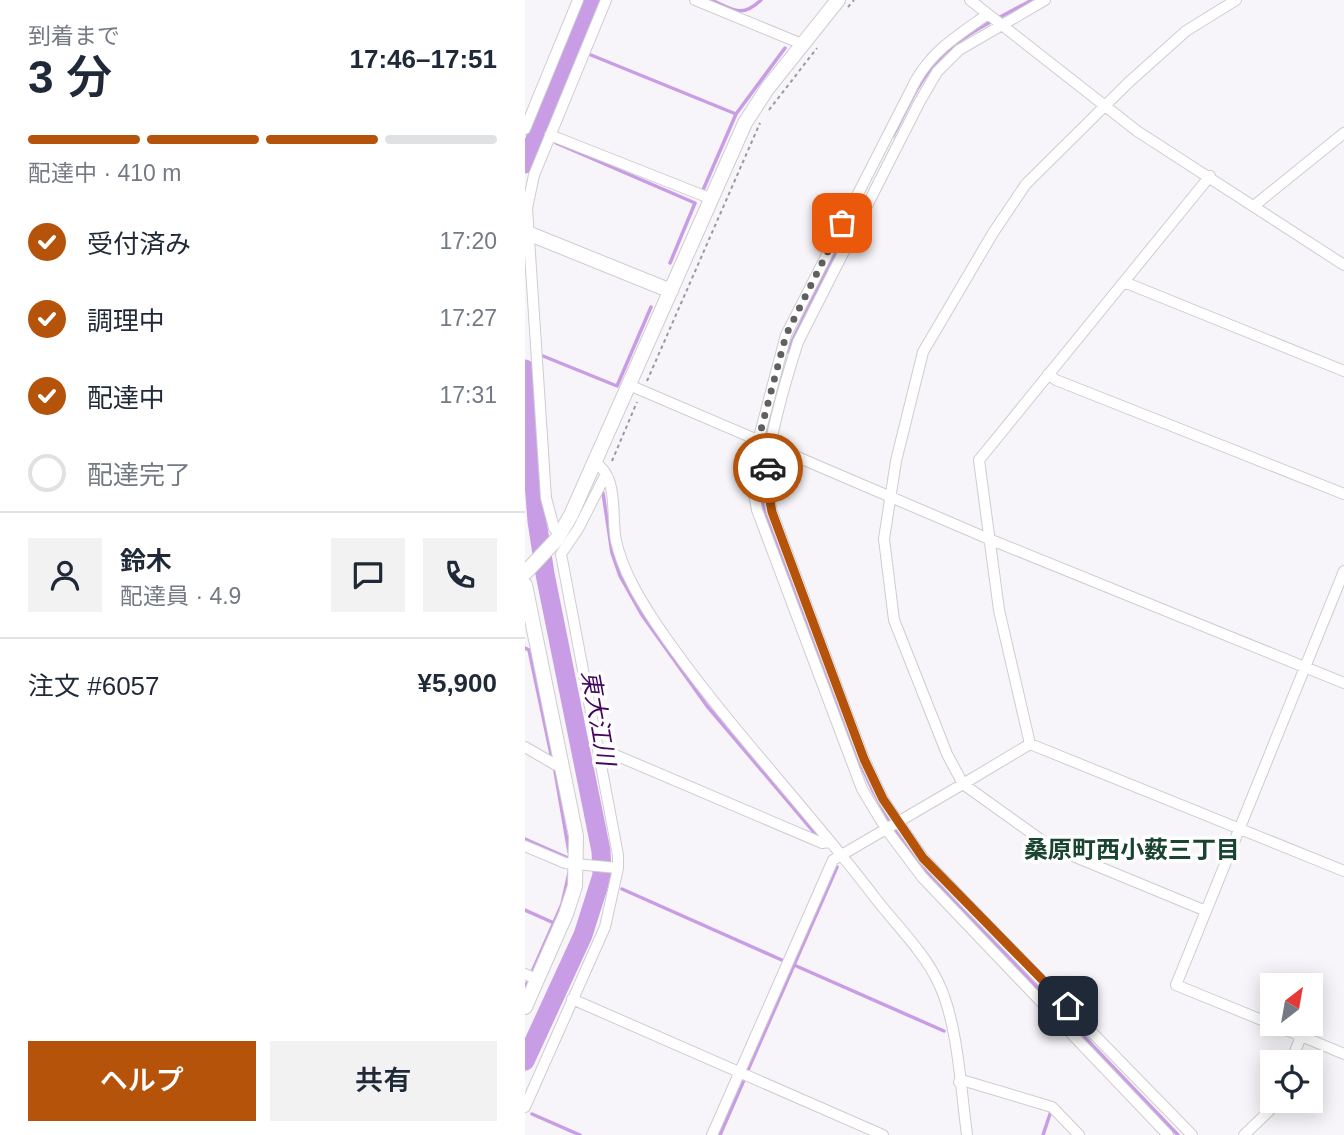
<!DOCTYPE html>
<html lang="ja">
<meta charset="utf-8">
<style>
:root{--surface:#fff;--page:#f2f2f3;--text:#1f2937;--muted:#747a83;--line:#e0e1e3;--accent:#b45309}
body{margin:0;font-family:Arial,"Noto Sans JP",sans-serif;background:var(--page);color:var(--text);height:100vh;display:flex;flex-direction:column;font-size:26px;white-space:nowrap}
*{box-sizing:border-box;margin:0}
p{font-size:23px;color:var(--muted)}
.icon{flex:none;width:38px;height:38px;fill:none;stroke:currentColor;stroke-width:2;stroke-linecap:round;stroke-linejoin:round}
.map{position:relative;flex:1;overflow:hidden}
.details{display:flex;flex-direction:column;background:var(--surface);width:525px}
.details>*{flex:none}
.needle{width:46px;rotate:31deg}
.buttons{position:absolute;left:735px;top:973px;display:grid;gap:14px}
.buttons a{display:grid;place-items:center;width:63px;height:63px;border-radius:0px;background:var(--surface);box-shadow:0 4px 18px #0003;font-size:35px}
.pin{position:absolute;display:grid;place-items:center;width:60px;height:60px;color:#fff;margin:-30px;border-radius:14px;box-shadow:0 4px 10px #0006}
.courier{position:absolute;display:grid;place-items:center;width:70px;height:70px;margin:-35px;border:5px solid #b45309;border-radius:50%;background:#fff;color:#222;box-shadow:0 2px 9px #0007}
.overview em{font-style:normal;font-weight:600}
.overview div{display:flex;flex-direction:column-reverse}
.overview{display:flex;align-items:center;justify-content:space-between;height:119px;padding:0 28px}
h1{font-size:46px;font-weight:600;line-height:52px}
.bar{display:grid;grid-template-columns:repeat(4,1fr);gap:10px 7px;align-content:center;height:84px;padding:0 28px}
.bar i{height:9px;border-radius:5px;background:var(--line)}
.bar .selected{background:var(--accent)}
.bar p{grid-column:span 4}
.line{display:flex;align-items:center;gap:18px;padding:0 28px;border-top:2px solid var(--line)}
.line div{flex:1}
.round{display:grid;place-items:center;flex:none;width:74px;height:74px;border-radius:0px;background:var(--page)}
ol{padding:0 28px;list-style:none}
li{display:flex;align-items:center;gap:21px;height:77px}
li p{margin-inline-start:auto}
li .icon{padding:7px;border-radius:50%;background:var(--accent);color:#fff;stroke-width:4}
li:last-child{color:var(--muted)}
li i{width:38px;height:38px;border:4px solid var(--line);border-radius:50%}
.primary-button{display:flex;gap:14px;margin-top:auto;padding:14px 28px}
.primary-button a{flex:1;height:80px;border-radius:0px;background:var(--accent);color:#fff;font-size:28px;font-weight:600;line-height:80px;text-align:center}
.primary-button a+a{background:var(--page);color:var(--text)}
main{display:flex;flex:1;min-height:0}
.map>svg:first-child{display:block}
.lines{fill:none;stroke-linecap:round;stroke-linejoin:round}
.stream{stroke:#c99de5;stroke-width:3.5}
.river{stroke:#c99de5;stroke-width:19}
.minor-casing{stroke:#ceccd0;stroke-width:12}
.tertiary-casing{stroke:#ceccd0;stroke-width:16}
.path{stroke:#9b999c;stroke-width:2;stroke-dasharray:3.5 3.5;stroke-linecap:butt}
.minor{stroke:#fff;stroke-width:10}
.tertiary{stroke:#fff;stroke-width:14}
.done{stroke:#605f61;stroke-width:7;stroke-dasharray:0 12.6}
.route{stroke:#b45309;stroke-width:9}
.labels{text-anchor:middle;stroke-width:7;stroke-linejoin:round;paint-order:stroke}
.water-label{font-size:24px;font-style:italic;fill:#44065f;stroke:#fff}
.neighbourhood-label{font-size:24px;font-weight:bold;fill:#184431;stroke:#fff}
</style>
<main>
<section class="details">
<div class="overview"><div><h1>3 分</h1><p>到着まで</p></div><em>17:46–17:51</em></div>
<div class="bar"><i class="selected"></i><i class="selected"></i><i class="selected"></i><i></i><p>配達中 · 410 m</p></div>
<ol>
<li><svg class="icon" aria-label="check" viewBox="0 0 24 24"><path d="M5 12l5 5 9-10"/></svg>受付済み<p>17:20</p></li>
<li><svg class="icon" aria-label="check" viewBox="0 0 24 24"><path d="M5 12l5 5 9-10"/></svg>調理中<p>17:27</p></li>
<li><svg class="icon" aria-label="check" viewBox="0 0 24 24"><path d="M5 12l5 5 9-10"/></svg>配達中<p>17:31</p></li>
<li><i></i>配達完了</li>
</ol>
<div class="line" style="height:126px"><a class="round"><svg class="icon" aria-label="person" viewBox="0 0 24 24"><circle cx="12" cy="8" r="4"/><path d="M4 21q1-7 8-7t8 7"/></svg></a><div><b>鈴木</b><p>配達員 · 4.9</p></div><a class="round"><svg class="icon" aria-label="chat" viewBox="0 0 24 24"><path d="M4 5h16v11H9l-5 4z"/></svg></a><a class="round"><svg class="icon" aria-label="phone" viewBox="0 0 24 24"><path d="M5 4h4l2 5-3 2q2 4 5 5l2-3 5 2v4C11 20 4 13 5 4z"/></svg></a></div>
<div class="line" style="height:91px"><div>注文 #6057</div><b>¥5,900</b></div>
<div class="primary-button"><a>ヘルプ</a><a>共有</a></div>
</section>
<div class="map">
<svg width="819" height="1135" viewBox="0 0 819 1135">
<rect width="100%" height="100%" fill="#f7f5f9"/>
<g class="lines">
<path class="stream" d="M186 0C208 9 216 19 236 0
M48 47 55 50
M66 55 211 114
M368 136C381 111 393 82 412 61 437 33 475 18 507 0
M31 143 170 203 145 263
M178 190 211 114 260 48
M262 352 327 218
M18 356 92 386 126 307
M242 428 233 480 241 515 329 750 348 791 369 829 405 875 653 1135
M78 493 87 553 95 576 117 615 182 706 294 838
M0 648 4 650 27 759
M30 771 44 852
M0 839 43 858
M97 889 259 961
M0 910 29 923
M269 965 419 1031
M7 972 37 904 44 873
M0 987 2 983
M223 1070 312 867
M7 1114 55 1135
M195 1135 219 1080
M518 1135 526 1111"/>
<path class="river" d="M0 164 67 0
M0 369 12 521 20 574 76 851 77 875 58 935 0 1061"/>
<defs>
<path id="minor" d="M170 0 277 44
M445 0 612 131 819 265
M520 0 434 50 412 72 394 103 273 342C262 376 239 452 242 485 243 494 245 503 247 512L339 759 358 799 373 822 398 858 439 901 667 1135
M0 129 53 0
M25 135 187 199
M685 176 454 460 474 610 505 744 819 871
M730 205 819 133
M599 282 819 371
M523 374 531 380 819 494
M104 385 464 539 819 683
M231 440 227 480 232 510 337 789 361 829 397 877 643 1135
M233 441 261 335 391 80C409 49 435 34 463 14
M70 463C94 476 86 517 91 541 98 571 113 596 130 622 196 720 280 805 351 899 372 926 400 953 414 984 433 1024 436 1091 442 1135
M35 534 29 528 21 498 2 208 9 175 81 0
M505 744 438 784 422 754 369 620 359 539 371 461 398 352 468 233 501 184 603 83 661 31 711 0
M0 747 31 765H37
M74 748 297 843 305 842
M0 846 40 863 93 868V855L36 554 53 529 81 474
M0 974 12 979
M47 999 358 1135
M776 1036 819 1054
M766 1062 776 1036 651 985 819 571
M434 1082 440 1081 527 1107 554 1135
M0 1107 80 927 93 868
M187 1135 308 860 438 784 526 847 681 911
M719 1135 744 1111 751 1101"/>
<path id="tertiary" d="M0 232 146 291
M0 573 32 539 46 515 220 123 242 89 313 0
M0 585 51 836 50 886 41 914 0 1007"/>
</defs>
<use href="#minor" class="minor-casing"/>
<use href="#tertiary" class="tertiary-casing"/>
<path class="path" d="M323 7 329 0
M244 110 292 48
M122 381 235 123
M87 461 112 402"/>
<use href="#minor" class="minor"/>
<use href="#tertiary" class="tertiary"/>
</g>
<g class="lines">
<path class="done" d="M243 468 247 447 233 441 261 335 317 223"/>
<path class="route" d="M243 468 242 484 247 512 339 759 358 799 398 858 543 1006"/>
</g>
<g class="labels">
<g class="water-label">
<text transform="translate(73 718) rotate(80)" y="8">東大江川</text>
</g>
<g class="neighbourhood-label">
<text x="607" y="858">桑原町西小薮三丁目</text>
</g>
</g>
</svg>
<div class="buttons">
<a><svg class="needle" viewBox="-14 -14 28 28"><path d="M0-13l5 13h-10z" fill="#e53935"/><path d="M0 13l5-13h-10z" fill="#747a83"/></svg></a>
<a><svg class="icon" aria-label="locate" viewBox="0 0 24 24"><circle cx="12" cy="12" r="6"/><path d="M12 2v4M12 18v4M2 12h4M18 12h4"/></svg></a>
</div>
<div class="pin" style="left:317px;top:223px;background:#ea580c"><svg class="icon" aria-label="bag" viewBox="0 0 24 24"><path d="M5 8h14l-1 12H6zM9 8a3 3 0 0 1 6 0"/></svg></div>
<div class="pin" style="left:543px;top:1006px;background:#1f2937"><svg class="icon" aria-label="home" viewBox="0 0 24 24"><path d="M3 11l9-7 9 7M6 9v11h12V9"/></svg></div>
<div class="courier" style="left:243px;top:468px"><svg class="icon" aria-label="car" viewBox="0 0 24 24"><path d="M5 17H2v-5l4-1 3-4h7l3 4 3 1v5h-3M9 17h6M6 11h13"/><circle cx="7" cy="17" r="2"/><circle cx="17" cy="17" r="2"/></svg></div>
</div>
</main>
